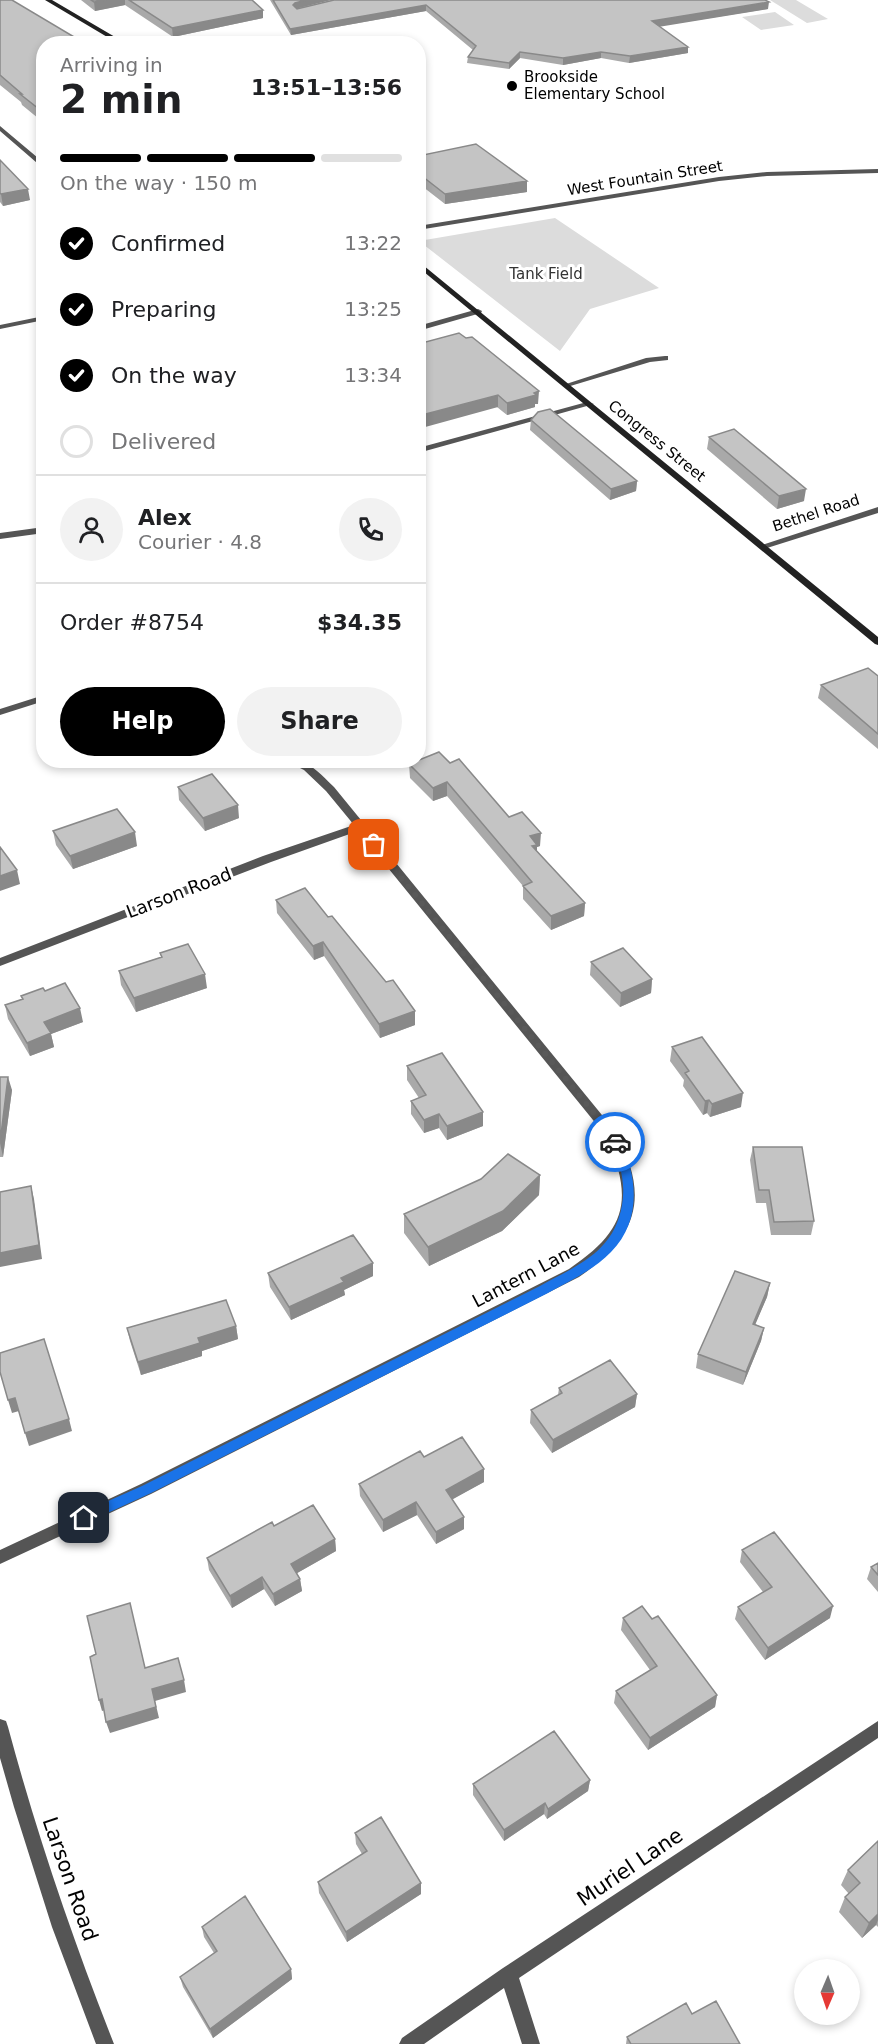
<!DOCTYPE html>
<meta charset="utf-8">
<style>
:root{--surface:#fff;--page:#f2f2f2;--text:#202124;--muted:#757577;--line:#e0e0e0;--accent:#000}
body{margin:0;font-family:"DejaVu Sans",sans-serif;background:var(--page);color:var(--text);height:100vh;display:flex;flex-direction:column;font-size:22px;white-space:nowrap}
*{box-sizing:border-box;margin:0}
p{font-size:20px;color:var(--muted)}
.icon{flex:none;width:33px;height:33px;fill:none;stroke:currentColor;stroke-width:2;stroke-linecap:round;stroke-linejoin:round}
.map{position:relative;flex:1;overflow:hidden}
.drawer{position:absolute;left:36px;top:36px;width:390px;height:732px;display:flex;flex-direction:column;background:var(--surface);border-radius:24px;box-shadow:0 3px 9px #0003}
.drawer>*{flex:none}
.needle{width:39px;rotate:182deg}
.controls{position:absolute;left:794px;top:1959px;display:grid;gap:12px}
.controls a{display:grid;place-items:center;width:66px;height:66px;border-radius:50%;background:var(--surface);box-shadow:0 3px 9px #0003;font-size:30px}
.pin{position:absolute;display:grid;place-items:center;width:51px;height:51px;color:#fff;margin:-26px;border-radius:12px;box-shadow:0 3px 9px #0006}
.courier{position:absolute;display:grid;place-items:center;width:60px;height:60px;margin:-30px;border:4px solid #1a73e8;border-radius:50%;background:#fff;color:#222;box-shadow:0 2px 8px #0007}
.head em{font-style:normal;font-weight:800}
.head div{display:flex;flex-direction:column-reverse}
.head{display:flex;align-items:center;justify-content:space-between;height:102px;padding:0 24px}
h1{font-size:39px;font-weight:800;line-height:45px}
.bar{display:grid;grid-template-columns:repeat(4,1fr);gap:9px 6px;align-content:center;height:72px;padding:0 24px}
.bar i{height:8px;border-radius:4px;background:var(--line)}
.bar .current{background:var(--accent)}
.bar p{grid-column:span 4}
.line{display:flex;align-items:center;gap:15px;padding:0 24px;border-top:2px solid var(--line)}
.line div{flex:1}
.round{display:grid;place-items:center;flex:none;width:63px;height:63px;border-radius:32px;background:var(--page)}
ol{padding:0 24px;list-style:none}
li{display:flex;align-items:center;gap:18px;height:66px}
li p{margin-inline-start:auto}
li .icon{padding:6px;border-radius:50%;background:var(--accent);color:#fff;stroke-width:4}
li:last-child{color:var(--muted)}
li i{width:33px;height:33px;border:3px solid var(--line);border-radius:50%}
.action{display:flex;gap:12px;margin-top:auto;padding:12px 24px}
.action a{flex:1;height:69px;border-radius:36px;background:var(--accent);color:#fff;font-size:24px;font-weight:800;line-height:69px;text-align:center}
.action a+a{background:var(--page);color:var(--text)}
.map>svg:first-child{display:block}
.green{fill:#dcdcdc}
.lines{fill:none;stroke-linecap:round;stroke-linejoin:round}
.minor{fill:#555;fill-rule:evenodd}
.tertiary{fill:#555;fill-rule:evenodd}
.secondary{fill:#222;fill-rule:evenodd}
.wall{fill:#a9a9a9}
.shaded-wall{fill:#898989}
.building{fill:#c4c4c4;stroke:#898989;stroke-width:1.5}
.route{fill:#1a73e8}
.done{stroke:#595959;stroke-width:6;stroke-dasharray:0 10.8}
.poi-dot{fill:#000;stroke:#fff;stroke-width:2}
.labels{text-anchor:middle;stroke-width:6;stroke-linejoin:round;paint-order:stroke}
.far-poi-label{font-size:15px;fill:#000;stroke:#fff;text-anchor:start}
.far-street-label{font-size:15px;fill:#000;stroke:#fff}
.far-park-label{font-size:15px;fill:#333;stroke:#fff}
.street-label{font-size:18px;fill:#000;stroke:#fff}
.near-street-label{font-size:21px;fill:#000;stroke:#fff}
</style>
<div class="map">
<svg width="878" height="2044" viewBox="0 0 878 2044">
<rect width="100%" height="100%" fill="#fff"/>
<path class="green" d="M770 0H796L828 19 807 23Z
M775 12 794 25 761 30 742 17Z
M555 218 659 288 590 309 560 351 419 241Z"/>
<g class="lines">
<path class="minor" d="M0 126 44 163V169L0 131Z
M478 309 482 311 481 313 418 331V326Z
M665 356H668V360L650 362 567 387 563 385 646 358Z
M587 402 594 404 418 453V448Z
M878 507V513L767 548 764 549 759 546Z
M44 527V533L0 539V533Z
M44 695V701L0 715V709Z
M284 760C310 760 316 770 334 787L615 1131C650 1196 639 1236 579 1277L151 1494 0 1564V1550L141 1484 569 1269C627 1230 634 1200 606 1136L358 831 271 862 0 966V958L263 856 354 825 326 791 304 770Z
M0 1719 6 1721 8 1727C37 1835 73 1940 114 2044H96L52 1927 14 1807 0 1758Z
M878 1721V1738L519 1978 540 2044H522L504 1988 424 2044H399L402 2038 503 1968Z"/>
<path class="tertiary" d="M878 169V173L767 176 719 181 418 230V226L719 177 767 172Z
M44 316V320L0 329V325Z"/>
<path class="secondary" d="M45 0H52L127 44H119Z
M418 261 878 637V645L875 644 418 267Z"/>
</g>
<path class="wall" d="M0 0 44 44V123L22 105 21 102 0 85Z
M81 0H252L263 18 173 37 125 5 95 11Z
M270 0H331L297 8 335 0 768 9 659 26 688 53 629 63 601 58 563 65 520 58 509 69 467 63 468 57 473 50 426 11 291 35Z
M418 156 527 192 445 204 418 183Z
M0 160 30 200 3 206 0 202Z
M418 344 538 404H535V407L507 415Z
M531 420 637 481 636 491 610 500 530 430Z
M709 437 804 501 777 509 707 449Z
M878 676V749L818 698 821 685Z
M439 752 540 846 537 847V851L585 903 584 916 551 930 523 899V886L447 796 433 801 410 778 409 764Z
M178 787 239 818 205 831 179 800Z
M53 831 137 846 73 869 56 845Z
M276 900 328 917 386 982 415 1011V1025L380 1038 324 956 314 960 277 913Z
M160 953 207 988 136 1012 121 985 119 971 161 957Z
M591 962 652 979 651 993 620 1007 590 975Z
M45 991 83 1022 51 1034 54 1047 30 1056 8 1019 5 1005 22 999 21 996Z
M672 1047 741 1107 710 1117 707 1113 703 1115 683 1086 684 1080 670 1061Z
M407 1066 483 1126 447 1140 439 1128 424 1133 411 1114V1101L419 1098 407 1080Z
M0 1077 12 1090 3 1157H0Z
M753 1147 814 1221 811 1235H771L766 1203H756L750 1160Z
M540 1175 539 1195 502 1231 429 1266 404 1233V1214Z
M268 1273 373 1276 344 1290 345 1295 291 1320 270 1287Z
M770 1283 767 1297 755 1324 764 1328 761 1341 743 1385 696 1368 698 1354Z
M236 1326 238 1339 202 1351V1356L141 1375 130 1341 127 1328Z
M559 1388 637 1394 635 1407 552 1453 530 1423 531 1410 558 1395Z
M424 1457 484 1482 452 1499 464 1529 436 1544 417 1515 383 1532 360 1496 359 1484Z
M274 1526 335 1539 336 1551 297 1573 300 1579 302 1591 275 1606 264 1589 232 1608 209 1570 207 1558Z
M742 1550 830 1618 765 1660 735 1619 738 1607 763 1592 740 1562Z
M878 1563V1592L867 1579 871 1567Z
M623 1618 652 1619 717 1695 715 1707 648 1750 614 1703 616 1691 650 1670 621 1630Z
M590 1780 588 1791 547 1819 544 1814 504 1841 473 1795V1784Z
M355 1833 421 1894 347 1942 319 1893 318 1882 362 1854 356 1844Z
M878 1841V1927L876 1925 862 1938 839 1912 845 1897 849 1894 841 1885 848 1870Z
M202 1927 291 1969 292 1979 213 2038 183 1987 180 1977 214 1953 204 1937Z
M692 2014 740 2044H626L627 2037Z"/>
<path class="shaded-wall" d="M106 0H125V5L95 11 94 2Z
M306 0H331L295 9 293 5 295 3Z
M769 2 768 9 652 28V21Z
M426 5V11L291 35 290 29Z
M263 10V18L173 37 172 28Z
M688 47V53L629 63 630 56Z
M520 52V58L509 69V63Z
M601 52V58L563 65V58Z
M527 181V192L445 204V194Z
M28 189 30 200 3 206 1 194Z
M539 391 538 404H535V407L507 415V403Z
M498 395V407L418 429V416Z
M637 481 636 491 610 500 611 489Z
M806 489 804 501 777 509 779 496Z
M447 782V796L433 801V788Z
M238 805 239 818 205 831 203 818Z
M135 832 137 846 73 869 70 856Z
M541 833 540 846 537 847V858L532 860 530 836Z
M17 870 20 884 0 891V876Z
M585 903 584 916 551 930V916Z
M323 942 324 956 314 960 313 946Z
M205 974 207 988 136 1012 134 998Z
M652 979 651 993 620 1007 621 993Z
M80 1008 83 1022 51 1034 54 1047 30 1056 27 1043 44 1022Z
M415 1011V1025L380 1038 379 1024Z
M8 1077 12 1090 3 1157 0 1143Z
M743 1093 741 1107 710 1117 712 1104Z
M709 1100 707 1113 703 1115 705 1101Z
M483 1112V1126L447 1140V1126Z
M439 1114V1128L424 1133V1120Z
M540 1175 539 1195 502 1231 429 1266 428 1247Z
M31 1186 34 1199 42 1259 0 1267V1253Z
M373 1263V1276L344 1290 345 1295 291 1320 289 1307 341 1278Z
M770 1283 767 1297 750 1337 753 1324Z
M236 1326 238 1339 202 1351V1356L141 1375 138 1362 198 1338Z
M764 1328 761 1341 743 1385 746 1372Z
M637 1394 635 1407 552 1453 553 1440Z
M15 1398 19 1411 12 1413 8 1400Z
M69 1419 72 1431 29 1446 25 1433Z
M484 1469V1482L446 1503V1490Z
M416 1502 417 1515 383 1532V1520Z
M464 1517V1529L436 1544V1532Z
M335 1539 336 1551 292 1576 291 1564Z
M262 1577 264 1589 232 1608 230 1596Z
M300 1579 302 1591 275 1606 273 1594Z
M833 1606 830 1618 765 1660 768 1648Z
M184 1680 186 1692 155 1701 159 1718 110 1733 106 1722 152 1689Z
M717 1695 715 1707 648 1750 650 1738Z
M102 1699 105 1710 102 1711 99 1700Z
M590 1780 588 1791 547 1819 548 1809Z
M545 1803 544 1814 504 1841V1830Z
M421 1883V1894L347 1942 346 1932Z
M878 1914V1920L876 1925 862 1938 869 1923Z
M291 1969 292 1979 213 2038 210 2029Z"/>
<path class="building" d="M0 0H12L86 44H44V113L20 94H22L0 75Z
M91 0H106L94 2Z
M129 0H252L263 10 172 28Z
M273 0H306L295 3 293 5 297 9 334 0H765L769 2 652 21 688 47 630 56 601 52 563 58 520 52 509 63 468 57 476 46 426 5 290 29Z
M476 144 527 181 445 194 418 173V156Z
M0 160 28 189 1 194 0 193Z
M459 333 466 338 472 337 539 391 534 393 536 395 507 403 498 395 418 416V344Z
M550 409 637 481 611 489 531 420 538 412Z
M734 429 806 489 779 496 709 437Z
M868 668 878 676V734L821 685Z
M439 752 450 763 459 759 509 817 522 812 541 833 530 836 537 845 532 846 585 903 551 916 523 886 532 882 447 782 433 788 409 764Z
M212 774 238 805 203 818 178 787Z
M117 809 135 832 70 856 53 831Z
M0 847 17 870 0 876Z
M305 888 328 917 332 916 386 982 393 980 415 1011 379 1024 323 942 313 946 276 900Z
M188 944 205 974 134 998 119 971 162 957 160 953Z
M623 948 652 979 621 993 591 962Z
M65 983 80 1008 44 1022 51 1033 27 1043 5 1005 23 999 21 996 43 988 45 991Z
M702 1037 743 1093 712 1104 709 1100 705 1101 685 1073 689 1071 672 1047Z
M442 1053 483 1112 447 1126 439 1114 424 1120 411 1101 426 1095 407 1066Z
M0 1077H8L0 1143Z
M753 1147H802L814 1221 774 1222 769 1190H759Z
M508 1154 540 1175 503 1211 428 1247 404 1214 481 1179Z
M31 1186 39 1245 0 1253V1192Z
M353 1235 373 1263 341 1278 344 1282 289 1307 268 1273Z
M735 1271 770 1283 753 1324 764 1328 746 1372 698 1354Z
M226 1300 236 1326 198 1338 200 1343 138 1362 127 1328Z
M44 1339 69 1419 25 1433 15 1398 8 1400 0 1372V1353Z
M610 1360 637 1394 553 1440 531 1410 562 1393 559 1388Z
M462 1437 484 1469 446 1490 464 1517 436 1532 416 1502 383 1520 359 1484 420 1451 424 1457Z
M313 1505 335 1539 291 1564 300 1579 273 1594 262 1577 230 1596 207 1558 272 1522 274 1526Z
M774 1532 833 1606 768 1648 738 1607 772 1587 742 1550Z
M878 1563V1575L871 1567Z
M130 1603 145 1668 178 1658 184 1680 152 1689 156 1707 106 1722 102 1699 99 1700 90 1657 96 1654 87 1616Z
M642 1606 652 1619 658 1616 717 1695 650 1738 616 1691 657 1666 623 1618Z
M554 1731 590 1780 548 1809 545 1803 504 1830 473 1784Z
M381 1817 421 1883 346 1932 318 1882 367 1851 355 1833Z
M878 1841V1914L869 1923 845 1897 860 1883 848 1870Z
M245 1896 291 1969 210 2029 180 1977 217 1951 202 1927Z
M716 2001 740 2044H631L627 2037 686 2003 692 2014Z"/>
<path class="route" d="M615 1138 619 1139C638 1175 642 1221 611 1252 594 1270 569 1281 548 1293L151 1493 88 1522H79V1514L142 1486 540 1286C578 1265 614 1252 622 1205 626 1182 620 1162 610 1142Z"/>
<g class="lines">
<path class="done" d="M374 845 611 1134 615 1142"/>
</g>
<circle class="poi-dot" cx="512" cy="86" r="6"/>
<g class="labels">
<g class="far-poi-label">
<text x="524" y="82">Brookside<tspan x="524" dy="17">Elementary School</tspan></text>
</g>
<g class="far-street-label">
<text transform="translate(645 178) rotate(-9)" y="5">West Fountain Street</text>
<text transform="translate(657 441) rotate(39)" y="5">Congress Street</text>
<text transform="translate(816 513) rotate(-18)" y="5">Bethel Road</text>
</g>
<g class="far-park-label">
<text x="546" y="279">Tank Field</text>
</g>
<g class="street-label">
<text transform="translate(179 893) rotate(-21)" y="6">Larson Road</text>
<text transform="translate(526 1275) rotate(-28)" y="6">Lantern Lane</text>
</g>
<g class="near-street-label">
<text transform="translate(630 1867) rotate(-34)" y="7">Muriel Lane</text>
<text transform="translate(70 1879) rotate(71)" y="7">Larson Road</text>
</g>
</g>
</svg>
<div class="controls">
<a><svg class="needle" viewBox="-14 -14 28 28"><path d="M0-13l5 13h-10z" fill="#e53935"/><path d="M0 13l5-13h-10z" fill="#757577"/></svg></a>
</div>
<div class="pin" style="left:374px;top:845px;background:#ea580c"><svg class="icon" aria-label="bag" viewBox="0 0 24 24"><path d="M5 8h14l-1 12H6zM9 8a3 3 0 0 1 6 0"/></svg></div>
<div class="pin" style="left:84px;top:1518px;background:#1f2937"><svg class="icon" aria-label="home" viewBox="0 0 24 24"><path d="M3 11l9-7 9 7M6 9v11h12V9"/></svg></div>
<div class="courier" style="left:615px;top:1142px"><svg class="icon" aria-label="car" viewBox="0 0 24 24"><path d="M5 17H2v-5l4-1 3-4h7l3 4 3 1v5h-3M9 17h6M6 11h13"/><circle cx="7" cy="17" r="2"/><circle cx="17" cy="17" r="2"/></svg></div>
<section class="drawer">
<div class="head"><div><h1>2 min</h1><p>Arriving in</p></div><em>13:51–13:56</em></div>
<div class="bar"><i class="current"></i><i class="current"></i><i class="current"></i><i></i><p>On the way · 150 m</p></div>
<ol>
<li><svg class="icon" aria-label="check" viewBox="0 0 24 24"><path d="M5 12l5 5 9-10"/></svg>Confirmed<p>13:22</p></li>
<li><svg class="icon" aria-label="check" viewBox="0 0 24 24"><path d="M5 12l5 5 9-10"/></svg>Preparing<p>13:25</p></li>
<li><svg class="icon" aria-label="check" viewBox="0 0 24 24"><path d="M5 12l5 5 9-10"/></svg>On the way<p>13:34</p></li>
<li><i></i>Delivered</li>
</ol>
<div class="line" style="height:108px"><a class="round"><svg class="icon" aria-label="person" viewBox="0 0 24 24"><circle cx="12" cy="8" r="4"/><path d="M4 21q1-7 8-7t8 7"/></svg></a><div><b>Alex</b><p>Courier · 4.8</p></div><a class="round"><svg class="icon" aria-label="phone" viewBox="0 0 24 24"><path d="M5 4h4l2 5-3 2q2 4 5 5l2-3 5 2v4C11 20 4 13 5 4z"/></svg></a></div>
<div class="line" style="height:78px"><div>Order #8754</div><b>$34.35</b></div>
<div class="action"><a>Help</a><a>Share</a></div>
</section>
</div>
